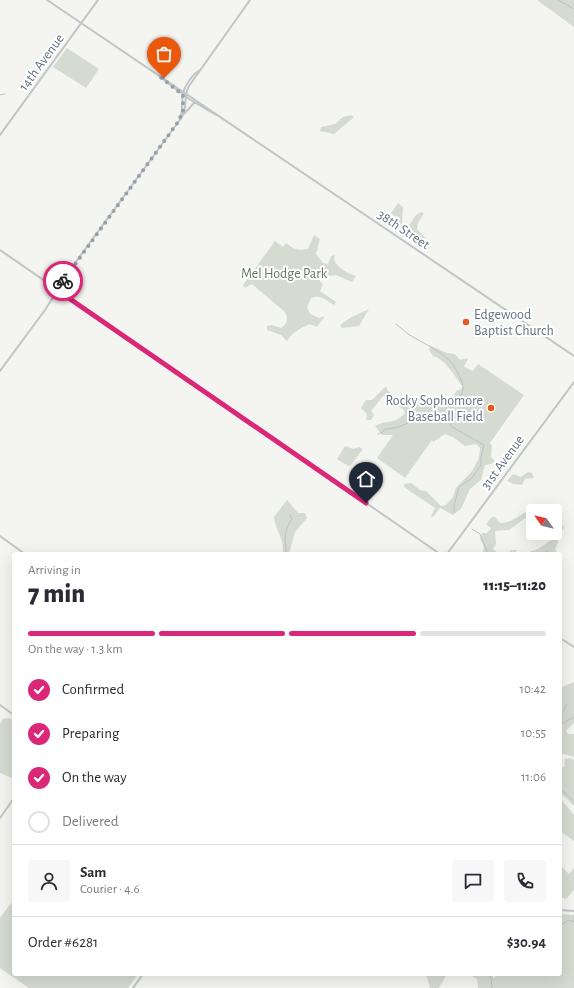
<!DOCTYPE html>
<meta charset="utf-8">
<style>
:root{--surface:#fff;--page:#f7f7f7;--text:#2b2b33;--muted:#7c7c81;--line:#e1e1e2;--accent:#db2777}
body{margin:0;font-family:"Alegreya Sans",sans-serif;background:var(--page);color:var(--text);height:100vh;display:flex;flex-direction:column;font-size:15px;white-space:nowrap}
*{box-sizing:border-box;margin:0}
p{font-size:13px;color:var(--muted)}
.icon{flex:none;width:22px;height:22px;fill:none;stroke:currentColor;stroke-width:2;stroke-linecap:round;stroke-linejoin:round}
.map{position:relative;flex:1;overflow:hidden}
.drawer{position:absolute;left:12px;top:552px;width:550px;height:424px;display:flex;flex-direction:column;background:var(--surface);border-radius:4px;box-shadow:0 4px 16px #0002}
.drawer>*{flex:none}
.needle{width:26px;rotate:304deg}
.fabs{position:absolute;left:526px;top:504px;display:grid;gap:8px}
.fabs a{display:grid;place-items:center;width:36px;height:36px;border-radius:4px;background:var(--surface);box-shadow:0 4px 16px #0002;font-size:20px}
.pin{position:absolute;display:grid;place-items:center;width:34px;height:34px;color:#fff;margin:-41px -17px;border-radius:50% 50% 50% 0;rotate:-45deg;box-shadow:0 0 4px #0007}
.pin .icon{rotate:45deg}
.courier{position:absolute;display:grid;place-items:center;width:40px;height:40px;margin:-20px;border:3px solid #db2777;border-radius:50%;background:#fff;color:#222;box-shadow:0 1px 5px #0007}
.head em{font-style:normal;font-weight:800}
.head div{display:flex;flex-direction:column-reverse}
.head{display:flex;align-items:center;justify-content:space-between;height:68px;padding:0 16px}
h1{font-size:26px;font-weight:800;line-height:30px}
.bar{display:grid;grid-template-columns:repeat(4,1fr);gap:6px 4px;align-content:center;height:48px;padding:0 16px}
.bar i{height:5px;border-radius:3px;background:var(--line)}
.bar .active{background:var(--accent)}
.bar p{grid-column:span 4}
.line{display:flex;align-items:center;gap:10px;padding:0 16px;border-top:1px solid var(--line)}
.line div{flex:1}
.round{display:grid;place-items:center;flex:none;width:42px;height:42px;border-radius:4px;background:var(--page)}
ol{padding:0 16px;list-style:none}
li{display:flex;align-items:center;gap:12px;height:44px}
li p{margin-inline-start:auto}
li .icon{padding:4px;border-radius:50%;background:var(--accent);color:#fff;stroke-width:4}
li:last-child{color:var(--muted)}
li i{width:22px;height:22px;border:2px solid var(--line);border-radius:50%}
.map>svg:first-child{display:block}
.green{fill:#d5dbd1}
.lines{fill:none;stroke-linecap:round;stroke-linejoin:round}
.stream{stroke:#b9c3c8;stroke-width:1}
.tertiary{stroke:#c1c5c8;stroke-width:2}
.done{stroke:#96a0a8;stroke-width:4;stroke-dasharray:0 7.2}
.route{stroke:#db2777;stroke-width:5}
.poi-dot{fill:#e55820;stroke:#fff;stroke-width:1.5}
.labels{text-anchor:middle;stroke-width:4;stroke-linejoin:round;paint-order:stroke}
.street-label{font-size:14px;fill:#637282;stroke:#fff}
.park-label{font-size:14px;fill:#657962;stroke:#fff}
.poi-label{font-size:14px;fill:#637282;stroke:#fff;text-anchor:start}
</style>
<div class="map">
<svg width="574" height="988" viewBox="0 0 574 988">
<rect width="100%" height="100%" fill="#f4f4f0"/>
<path class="green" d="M537 0H574V27Z
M67 48 99 69 86 88 53 67Z
M351 115 354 117 334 134 320 131 321 127 335 124 343 117Z
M398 203 403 207 402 224 397 230 395 228C397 221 398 218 391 213Z
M421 212 424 213 418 223 417 229 425 238 421 247 403 234 416 215Z
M314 235 320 239 316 254 323 263 328 264 331 256 335 255 334 260C339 269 347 273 356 276L352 282 336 275 331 276 324 273 320 277V281L323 284 320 291 336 302 334 305C326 300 320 294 311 298L307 307 310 314 319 318 325 316 317 327 310 324C299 329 294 331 287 341L281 335 267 330V326L272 325 281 328C288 323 288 319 285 312L252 284 245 288 243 285 275 241 283 247 286 243C293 249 298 251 308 249Z
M369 309 359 326 342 328 340 325 350 318Z
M431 346 447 353 455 354 460 360 468 358 464 367 473 371 478 364 524 395 490 443 492 446 491 457 495 461 491 464 485 465 481 480 470 489 461 509 453 515 440 508 433 517 431 516 435 508 404 487V484L411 483 420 490 426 491 441 506 446 505 453 497 456 488 472 471 479 458 480 448 476 444 465 446 453 437 445 434 433 442 432 440 405 478 377 458 393 435H382L375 426C388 419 393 426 405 413L404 410 383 396 371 411 374 415 371 420H366L367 414 361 408 366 400H372L386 386C387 395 404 404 413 404 417 404 420 399 423 397L442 406 452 399 457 390H460L465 384 462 386C454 375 446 360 433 356L429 350Z
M345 446 353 449 359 447 363 449 351 465 348 466 337 459Z
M528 472 532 473 534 478 525 479 522 485 514 484 507 481 513 474 521 477Z
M287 500 298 513H305L307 518 295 532 289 554H282C286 541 275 530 274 517Z
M534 509 528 516 509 530 495 531 496 544 493 549 498 553 507 554 511 550H517L515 554H468L483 552 484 547 480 539 482 533H487L491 528 486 524 492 517H495L500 523C514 523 521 512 534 509Z
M563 525 564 528 558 536V543L555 549 558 554H527L531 551 538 549 553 539 551 535 555 533V531Z
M574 682V723L566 731 568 734H574V757L564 754 560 756V690L562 687Z
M9 718 14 721V779L0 773V724L3 719Z
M570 758 574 760V806L565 797 560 794V768L564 767 565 759Z
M560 798 574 815V841L560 831Z
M560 865C564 867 565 871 569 874L574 868V890L566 899 560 897Z
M14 899V974H138L128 988H29L0 968V918Z
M560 914 574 915V988H478L477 979 469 974H491L494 979 497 974H560Z
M426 974H447L439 988H430Z"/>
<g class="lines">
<path class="stream" d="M558 0 574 9
M0 95 5 94
M396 324C400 327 404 331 408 334 424 344 443 351 454 366 457 371 462 380 463 386 465 403 438 409 452 427L484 445 481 457V465L472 478 460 486 458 490 454 506V512
M378 434 383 432 385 429C399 429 405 423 417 419 424 417 426 419 433 415L437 417 442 416 448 422
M472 529 480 534 488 554
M286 554C286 538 282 534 292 519L290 515
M544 554 548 551
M562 723V714L567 704
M560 725 574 717
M560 789 574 801
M560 922 563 924 568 920 574 922V916
M488 974 491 978 492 988"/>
<path class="tertiary" d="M47 0 574 356
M160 77 189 99 216 115
M185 113 194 103
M180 119C184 108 181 103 183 93 185 85 193 74 200 70
M0 135 98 0
M0 250 440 554
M0 371 45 310 75 263 182 117C188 107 183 96 189 86L250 0
M0 536 25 554
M447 554 574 382
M560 638 574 647
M0 705 14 715
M0 818 14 798
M560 910 574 911
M133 988 143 974"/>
</g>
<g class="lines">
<path class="done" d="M63 281 178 122 183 111V95L159 76 164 78"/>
<path class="route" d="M63 281 57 290 366 503"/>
</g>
<g class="poi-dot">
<circle cx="466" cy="322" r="4"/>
<circle cx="491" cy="408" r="4"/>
</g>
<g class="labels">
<g class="street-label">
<text transform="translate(41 62) rotate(-54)" y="5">14th Avenue</text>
<text transform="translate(404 229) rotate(34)" y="5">38th Street</text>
<text transform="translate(502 462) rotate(-54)" y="5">31st Avenue</text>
</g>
<g class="park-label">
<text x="284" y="278">Mel Hodge Park</text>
</g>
<g class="poi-label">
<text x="474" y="319">Edgewood<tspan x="474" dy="16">Baptist Church</tspan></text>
<text x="483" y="405" text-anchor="end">Rocky Sophomore<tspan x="483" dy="16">Baseball Field</tspan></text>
</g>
</g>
</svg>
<div class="fabs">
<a><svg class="needle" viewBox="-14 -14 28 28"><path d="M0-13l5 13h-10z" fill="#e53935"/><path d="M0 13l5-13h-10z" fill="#7c7c81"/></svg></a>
</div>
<div class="pin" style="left:164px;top:78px;background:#ea580c"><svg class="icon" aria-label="bag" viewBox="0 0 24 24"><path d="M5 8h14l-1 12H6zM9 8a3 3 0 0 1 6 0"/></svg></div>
<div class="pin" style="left:366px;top:503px;background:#1f2937"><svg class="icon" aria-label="home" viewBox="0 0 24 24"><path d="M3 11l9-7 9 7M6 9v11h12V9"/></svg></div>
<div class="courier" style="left:63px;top:281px"><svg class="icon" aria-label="bike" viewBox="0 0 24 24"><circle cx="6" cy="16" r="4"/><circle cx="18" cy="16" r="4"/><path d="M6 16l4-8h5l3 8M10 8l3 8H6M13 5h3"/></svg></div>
<section class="drawer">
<div class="head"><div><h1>7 min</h1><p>Arriving in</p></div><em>11:15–11:20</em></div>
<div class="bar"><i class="active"></i><i class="active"></i><i class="active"></i><i></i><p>On the way · 1.3 km</p></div>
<ol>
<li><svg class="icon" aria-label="check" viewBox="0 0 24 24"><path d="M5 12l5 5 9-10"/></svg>Confirmed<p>10:42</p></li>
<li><svg class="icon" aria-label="check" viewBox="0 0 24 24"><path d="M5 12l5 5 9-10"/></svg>Preparing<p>10:55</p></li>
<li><svg class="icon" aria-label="check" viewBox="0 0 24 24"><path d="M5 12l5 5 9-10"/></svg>On the way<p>11:06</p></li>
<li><i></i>Delivered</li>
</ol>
<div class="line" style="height:72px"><a class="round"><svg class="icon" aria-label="person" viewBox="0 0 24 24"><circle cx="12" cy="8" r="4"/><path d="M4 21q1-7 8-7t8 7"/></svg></a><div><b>Sam</b><p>Courier · 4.6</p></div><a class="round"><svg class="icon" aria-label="chat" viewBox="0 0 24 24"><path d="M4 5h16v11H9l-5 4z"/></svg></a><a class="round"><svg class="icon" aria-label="phone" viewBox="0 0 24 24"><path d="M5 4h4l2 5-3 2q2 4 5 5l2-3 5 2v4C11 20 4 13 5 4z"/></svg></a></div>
<div class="line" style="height:52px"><div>Order #6281</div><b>$30.94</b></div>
</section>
</div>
